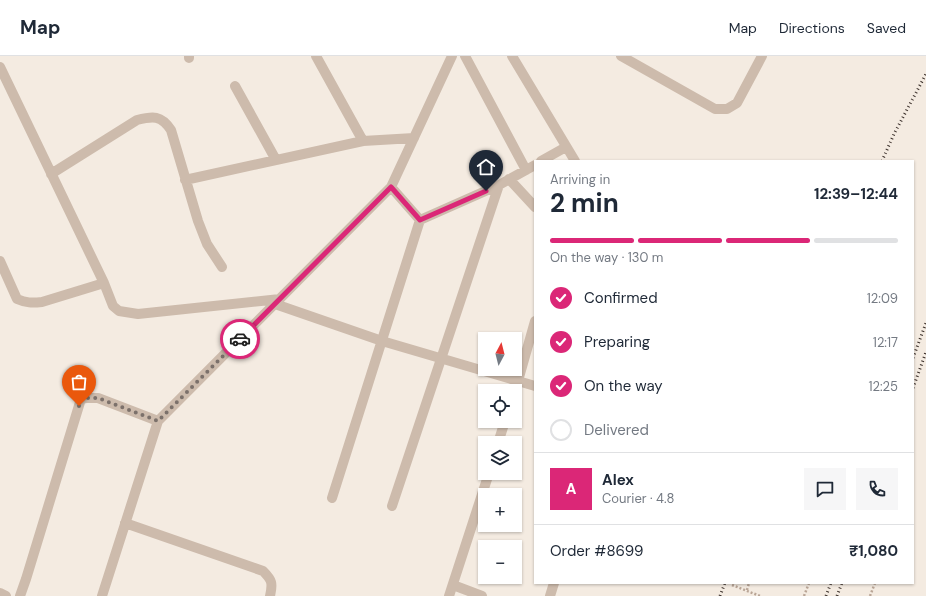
<!DOCTYPE html>
<meta charset="utf-8">
<style>
:root{--surface:#fff;--page:#f6f6f7;--text:#1f2937;--muted:#747a83;--line:#e0e1e3;--accent:#db2777}
body{margin:0;font-family:"DM Sans",sans-serif;background:var(--page);color:var(--text);height:100vh;display:flex;flex-direction:column;font-size:15px;white-space:nowrap}
*{box-sizing:border-box;margin:0}
p{font-size:13px;color:var(--muted)}
.icon{flex:none;width:22px;height:22px;fill:none;stroke:currentColor;stroke-width:2;stroke-linecap:round;stroke-linejoin:round}
.map{position:relative;flex:1;overflow:hidden}
.panel{position:absolute;left:534px;top:104px;width:380px;height:424px;display:flex;flex-direction:column;background:var(--surface);border-radius:0px;box-shadow:0 1px 3px #0004}
.panel>*{flex:none}
.needle{width:26px;rotate:7deg}
.tools{position:absolute;left:478px;top:276px;display:grid;gap:8px}
.tools a{display:grid;place-items:center;width:44px;height:44px;border-radius:0px;background:var(--surface);box-shadow:0 1px 3px #0004;font-size:20px}
.pin{position:absolute;display:grid;place-items:center;width:34px;height:34px;color:#fff;margin:-41px -17px;border-radius:50% 50% 50% 0;rotate:-45deg;box-shadow:0 0 4px #0007}
.pin .icon{rotate:45deg}
.courier{position:absolute;display:grid;place-items:center;width:40px;height:40px;margin:-20px;border:3px solid #db2777;border-radius:50%;background:#fff;color:#222;box-shadow:0 1px 5px #0007}
.headline em{font-style:normal;font-weight:700}
.headline div{display:flex;flex-direction:column-reverse}
.headline{display:flex;align-items:center;justify-content:space-between;height:68px;padding:0 16px}
h1{font-size:26px;font-weight:700;line-height:30px}
.bar{display:grid;grid-template-columns:repeat(4,1fr);gap:6px 4px;align-content:center;height:48px;padding:0 16px}
.bar i{height:5px;border-radius:3px;background:var(--line)}
.bar .current{background:var(--accent)}
.bar p{grid-column:span 4}
.line{display:flex;align-items:center;gap:10px;padding:0 16px;border-top:1px solid var(--line)}
.line div{flex:1}
.round{display:grid;place-items:center;flex:none;width:42px;height:42px;border-radius:0px;background:var(--page)}
ol{padding:0 16px;list-style:none}
li{display:flex;align-items:center;gap:12px;height:44px}
li p{margin-inline-start:auto}
li .icon{padding:4px;border-radius:50%;background:var(--accent);color:#fff;stroke-width:4}
li:last-child{color:var(--muted)}
li i{width:22px;height:22px;border:2px solid var(--line);border-radius:50%}
header{display:flex;align-items:center;gap:24px;box-sizing:border-box;height:56px;padding:0 20px;background:var(--surface);border-bottom:1px solid var(--line)}
header strong{font-size:19px}
nav{display:flex;gap:22px;margin-inline-start:auto;font-size:14px}
.map>svg:first-child{display:block}
.lines{fill:none;stroke-linecap:round;stroke-linejoin:round}
.path{stroke:#b9a596;stroke-width:2.5;stroke-dasharray:2 2;stroke-linecap:butt}
.minor{stroke:#cdbbac;stroke-width:10}
.rail{stroke:#3b302b;stroke-width:3;stroke-dasharray:1 3;stroke-linecap:butt}
.done{stroke:#7c716b;stroke-width:4;stroke-dasharray:0 7.2}
.route{stroke:#db2777;stroke-width:5}
</style>
<header>
<strong>Map</strong>
<nav><a>Map</a><a>Directions</a><a>Saved</a></nav>
</header>
<div class="map">
<svg width="926" height="540" viewBox="0 0 926 540">
<rect width="100%" height="100%" fill="#f4ebe1"/>
<g class="lines">
<path class="path" d="M732 529 760 540
M747 534 749 527
M804 540 809 527
M870 540 875 527"/>
<path class="minor" d="M189 0V2
M316 0 363 85
M465 0 526 114
M512 0 575 105
M621 0 715 53H727L737 47 762 0
M0 11 104 227 113 250 119 255 138 258 280 243
M235 30 276 104
M541 105 566 91
M51 118 137 64C153 60 161 59 171 74L198 165 207 188 222 211
M509 123 535 151
M185 124 363 85 414 82
M391 131 420 164 499 129 535 109
M0 205 17 243C26 247 32 247 42 246L104 227
M275 248 382 285 518 325 515 335
M535 265 518 325 535 330
M498 387 505 365
M332 442 420 164
M392 450 499 129
M125 467 263 515C272 524 273 527 270 540
M453 529 482 540
M0 537 6 540
M20 540 26 523 81 343 86 342H98L158 365
M102 540 158 365 391 131 452 0
M449 540 489 417
M550 540 554 527"/>
<path class="rail" d="M882 105 894 78 926 18
M913 302 926 267
M913 332 926 296
M720 540 725 527
M826 540 831 527
M837 540 842 527"/>
</g>
<g class="lines">
<path class="done" d="M79 350 81 343 86 342H98L158 365 240 283"/>
<path class="route" d="M240 283 391 131 420 164 486 135"/>
</g>
</svg>
<div class="tools">
<a><svg class="needle" viewBox="-14 -14 28 28"><path d="M0-13l5 13h-10z" fill="#e53935"/><path d="M0 13l5-13h-10z" fill="#747a83"/></svg></a>
<a><svg class="icon" aria-label="locate" viewBox="0 0 24 24"><circle cx="12" cy="12" r="6"/><path d="M12 2v4M12 18v4M2 12h4M18 12h4"/></svg></a>
<a><svg class="icon" aria-label="layers" viewBox="0 0 24 24"><path d="M12 4l9 5-9 5-9-5zM3 14l9 5 9-5"/></svg></a>
<a>+</a>
<a>−</a>
</div>
<div class="pin" style="left:79px;top:350px;background:#ea580c"><svg class="icon" aria-label="bag" viewBox="0 0 24 24"><path d="M5 8h14l-1 12H6zM9 8a3 3 0 0 1 6 0"/></svg></div>
<div class="pin" style="left:486px;top:135px;background:#1f2937"><svg class="icon" aria-label="home" viewBox="0 0 24 24"><path d="M3 11l9-7 9 7M6 9v11h12V9"/></svg></div>
<div class="courier" style="left:240px;top:283px"><svg class="icon" aria-label="car" viewBox="0 0 24 24"><path d="M5 17H2v-5l4-1 3-4h7l3 4 3 1v5h-3M9 17h6M6 11h13"/><circle cx="7" cy="17" r="2"/><circle cx="17" cy="17" r="2"/></svg></div>
<section class="panel">
<div class="headline"><div><h1>2 min</h1><p>Arriving in</p></div><em>12:39–12:44</em></div>
<div class="bar"><i class="current"></i><i class="current"></i><i class="current"></i><i></i><p>On the way · 130 m</p></div>
<ol>
<li><svg class="icon" aria-label="check" viewBox="0 0 24 24"><path d="M5 12l5 5 9-10"/></svg>Confirmed<p>12:09</p></li>
<li><svg class="icon" aria-label="check" viewBox="0 0 24 24"><path d="M5 12l5 5 9-10"/></svg>Preparing<p>12:17</p></li>
<li><svg class="icon" aria-label="check" viewBox="0 0 24 24"><path d="M5 12l5 5 9-10"/></svg>On the way<p>12:25</p></li>
<li><i></i>Delivered</li>
</ol>
<div class="line" style="height:72px"><b class="round" style="background:var(--accent);color:#fff">A</b><div><b>Alex</b><p>Courier · 4.8</p></div><a class="round"><svg class="icon" aria-label="chat" viewBox="0 0 24 24"><path d="M4 5h16v11H9l-5 4z"/></svg></a><a class="round"><svg class="icon" aria-label="phone" viewBox="0 0 24 24"><path d="M5 4h4l2 5-3 2q2 4 5 5l2-3 5 2v4C11 20 4 13 5 4z"/></svg></a></div>
<div class="line" style="height:52px"><div>Order #8699</div><b>₹1,080</b></div>
</section>
</div>
